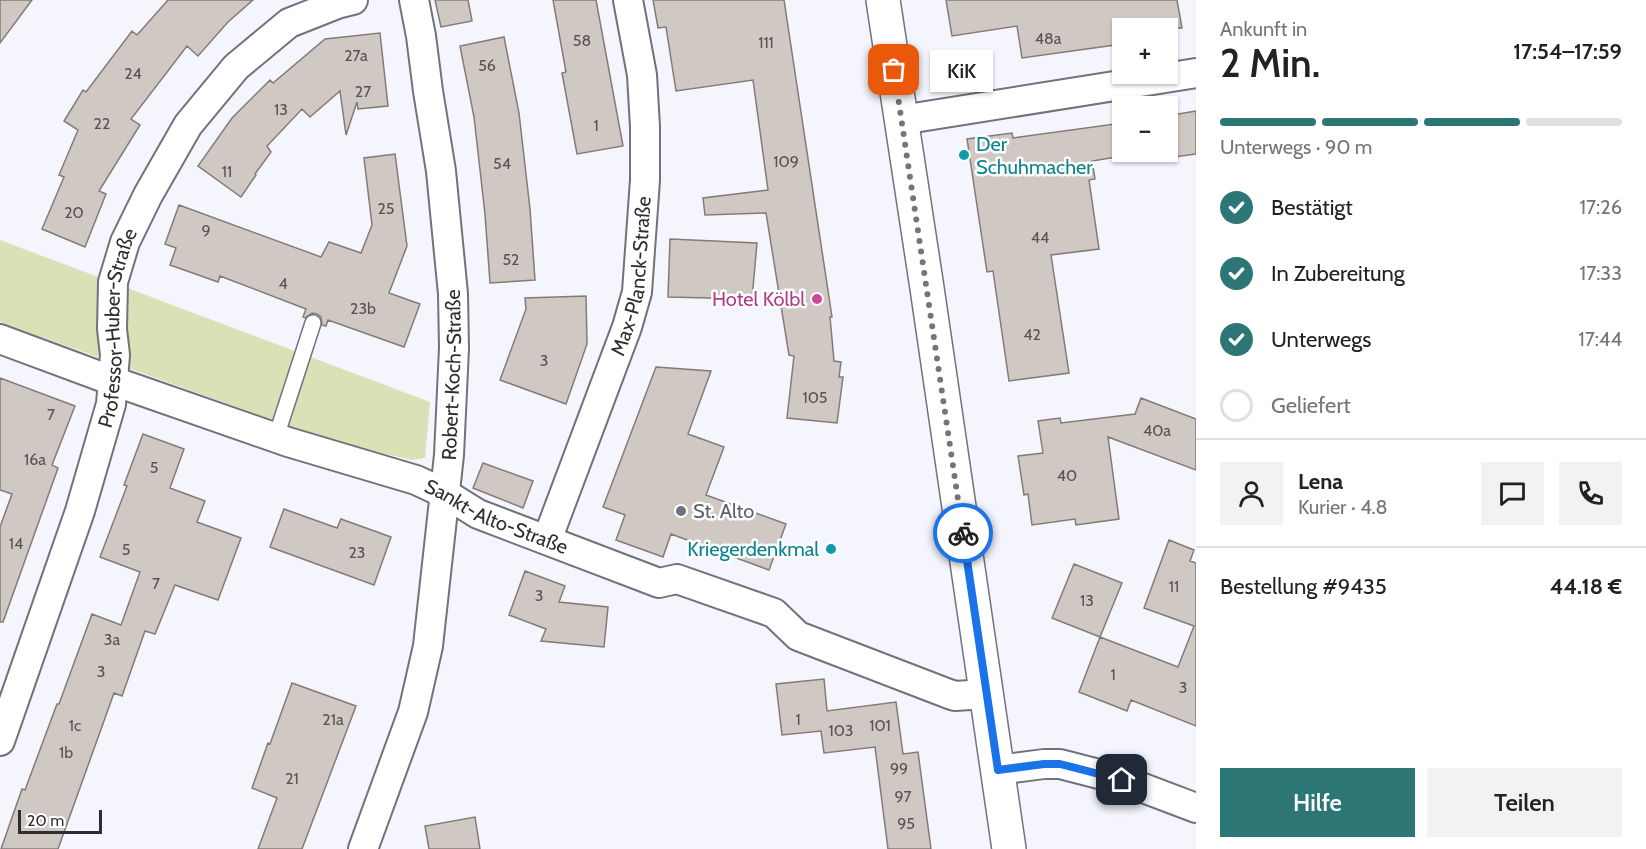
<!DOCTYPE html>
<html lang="de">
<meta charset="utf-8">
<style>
:root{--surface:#fff;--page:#f2f2f2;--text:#222;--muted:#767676;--line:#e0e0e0;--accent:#2d7676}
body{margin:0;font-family:Cabin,sans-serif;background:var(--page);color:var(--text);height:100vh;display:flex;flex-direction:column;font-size:22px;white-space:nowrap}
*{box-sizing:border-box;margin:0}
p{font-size:20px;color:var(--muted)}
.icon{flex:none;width:33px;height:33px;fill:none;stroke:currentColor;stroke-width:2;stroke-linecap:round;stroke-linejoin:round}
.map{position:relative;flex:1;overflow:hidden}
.panel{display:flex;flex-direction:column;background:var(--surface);width:450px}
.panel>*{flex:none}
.buttons{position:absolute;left:1112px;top:18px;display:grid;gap:12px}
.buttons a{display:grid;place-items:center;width:66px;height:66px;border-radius:0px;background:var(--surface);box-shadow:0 2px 4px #0004;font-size:30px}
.scale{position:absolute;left:18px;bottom:15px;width:84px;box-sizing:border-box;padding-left:6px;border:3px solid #2e2e31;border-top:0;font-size:16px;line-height:21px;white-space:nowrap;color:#2e2e31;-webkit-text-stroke:4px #fff;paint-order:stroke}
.pin{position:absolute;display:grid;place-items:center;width:51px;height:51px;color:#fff;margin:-26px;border-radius:12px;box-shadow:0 3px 9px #0006}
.courier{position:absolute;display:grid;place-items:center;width:60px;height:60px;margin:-30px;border:4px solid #1a73e8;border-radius:50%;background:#fff;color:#222;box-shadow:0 2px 8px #0007}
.bubble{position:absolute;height:42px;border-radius:0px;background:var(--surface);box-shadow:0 2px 4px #0004;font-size:20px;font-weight:600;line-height:42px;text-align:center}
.summary em{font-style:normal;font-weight:600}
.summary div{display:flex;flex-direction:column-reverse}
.summary{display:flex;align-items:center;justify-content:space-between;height:102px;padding:0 24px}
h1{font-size:39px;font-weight:600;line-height:45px}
.bar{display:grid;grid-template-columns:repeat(4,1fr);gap:9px 6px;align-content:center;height:72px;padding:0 24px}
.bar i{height:8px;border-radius:4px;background:var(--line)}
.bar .active{background:var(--accent)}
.bar p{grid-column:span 4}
.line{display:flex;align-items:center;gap:15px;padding:0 24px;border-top:2px solid var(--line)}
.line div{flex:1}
.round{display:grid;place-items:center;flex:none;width:63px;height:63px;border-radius:0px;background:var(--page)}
ol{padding:0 24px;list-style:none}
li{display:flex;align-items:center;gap:18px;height:66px}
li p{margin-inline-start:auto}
li .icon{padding:6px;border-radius:50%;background:var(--accent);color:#fff;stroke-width:4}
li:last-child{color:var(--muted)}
li i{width:33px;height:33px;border:3px solid var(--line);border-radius:50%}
.button{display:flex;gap:12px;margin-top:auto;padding:12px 24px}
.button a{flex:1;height:69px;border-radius:0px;background:var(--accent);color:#fff;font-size:24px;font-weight:600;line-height:69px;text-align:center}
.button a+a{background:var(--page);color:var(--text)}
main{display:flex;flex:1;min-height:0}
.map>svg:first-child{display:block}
.green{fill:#dce0b6}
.building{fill:#d0c8c2;stroke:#837b76;stroke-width:1.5}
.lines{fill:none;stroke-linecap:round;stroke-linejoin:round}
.service-casing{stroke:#71727a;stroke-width:18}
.minor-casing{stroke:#71727a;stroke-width:32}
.secondary-casing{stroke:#71727a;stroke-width:36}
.service{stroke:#fff;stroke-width:15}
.minor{stroke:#fff;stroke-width:28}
.secondary{stroke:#fff;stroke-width:33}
.done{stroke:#747479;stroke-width:6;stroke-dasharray:0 10.8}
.route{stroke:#1a73e8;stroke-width:8}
.culture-dot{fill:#0f9aa8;stroke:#fff;stroke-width:2}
.hotel-dot{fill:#d1479c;stroke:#fff;stroke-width:2}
.worship-dot{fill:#6b7280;stroke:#fff;stroke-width:2}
.labels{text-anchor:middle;stroke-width:5;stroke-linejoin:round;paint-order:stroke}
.number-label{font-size:16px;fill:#565455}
.culture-label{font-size:20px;fill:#0d838f;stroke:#fff;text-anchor:start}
.street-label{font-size:20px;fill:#2e2e31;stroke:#fff}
.hotel-label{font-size:20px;fill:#b23c85;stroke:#fff;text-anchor:end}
.worship-label{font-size:20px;fill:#5b616d;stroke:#fff;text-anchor:start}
</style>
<main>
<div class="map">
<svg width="1196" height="849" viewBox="0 0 1196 849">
<rect width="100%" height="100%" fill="#f5f5fe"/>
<path class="green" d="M0 240 430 402 425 458 412 460 331 441 0 322Z"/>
<path class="building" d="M0 0H32L0 43Z
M168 0H253L228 22 198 56 187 46 131 119 140 125 99 191 106 194 85 247 42 229 64 177 59 175 78 130 64 121 83 90 86 92 132 31 137 35Z
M435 0H468L472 21 441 27Z
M553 0H596L623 146 577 154 562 73 566 72Z
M653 0H784L832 317H830L834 361 841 362 839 377H843L837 423 787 418 794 356 789 355 766 213 705 215 703 198 768 190 753 80 676 91 666 27 658 28Z
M946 0H1177L1182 28H1122V44L1022 58 1017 26 952 36Z
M380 33 388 106 358 109 357 102 346 135 340 91 310 117 302 109 267 146 271 152 255 174 256 175 241 197 198 166 232 118 270 80 273 83 325 39Z
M504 37 519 113 530 209 535 280 490 283 485 214 474 117 460 46Z
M1196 111V154L1167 158V116Z
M1122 123V156L1092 161 1095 179 1089 180 1099 249 1051 255 1069 373 1009 381 993 271 987 272 967 139 1012 133 1013 138Z
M395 154 407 246 389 293 420 304 404 347 328 320 326 326 322 325 321 317 317 314 312 313 305 318 303 317 306 309 220 276 218 282 170 265 176 248 165 244 179 205 321 257 329 242 361 253 372 225 364 158Z
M670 239 757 243 752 299 668 297Z
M586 296 587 344 566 404 500 380 526 309 525 298Z
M656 367 711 371 688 434 724 447 706 495 786 524 769 570 671 534 663 557 616 540 625 515 603 507Z
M0 378 75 406 52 465 58 468 3 622H0V527L12 494 0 490Z
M1141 398 1196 419V470L1108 437 1119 519 1076 525 1075 519 1032 525 1028 494 1024 495 1018 456 1043 453 1038 421 1060 418 1061 423 1135 414Z
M143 434 184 449 170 488 205 501 197 522 241 538 218 600 175 585 155 634 145 631 122 696 114 693 58 849H1L22 789 25 790 57 704H59L92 614 121 625 140 572 100 557 127 486 124 485Z
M483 463 533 481 523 508 473 488Z
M284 509 337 528 341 519 391 537 374 585 270 547Z
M1169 540 1194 550 1190 561 1196 563V726L1131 700 1127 711 1079 692 1100 637 1178 667 1194 626 1144 608Z
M1074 564 1122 583 1100 637 1052 618Z
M525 571 565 586 559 602 608 607 604 647 541 641 546 629 509 615Z
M824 679 827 711 896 702 903 754 918 752 931 849H888L875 747 824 753 821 731 782 735 776 684Z
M292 683 356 706 302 849H258L277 798 252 788 268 743 270 744Z
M475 817 480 849H429L425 826Z"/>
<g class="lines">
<defs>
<path id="service" d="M276 437 313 323"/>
<g id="minor">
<path d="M901 120 1196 73"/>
<path id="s1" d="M0 339 113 381 288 442 416 480 446 494 478 514 659 583 677 579 774 613 798 636 949 694 955 696 986 694"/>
<path id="s2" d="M547 540 627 327 637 292 645 180V127L642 75 628 0"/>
<path id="s3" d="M0 741 80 511 111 404 115 355 112 329 113 282 125 242 148 195 188 125 236 67 289 23 337 4 353 0"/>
<path d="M998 770 1044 764H1060L1122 780 1196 808"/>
<path id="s4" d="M363 849 413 712 428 646 449 455 454 348 453 294 441 171 428 91 421 36 414 0"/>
</g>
<path id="secondary" d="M883 0 927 288 1009 849"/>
</defs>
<use href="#service" class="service-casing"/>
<use href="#minor" class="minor-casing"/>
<use href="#secondary" class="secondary-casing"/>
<use href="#service" class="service"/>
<use href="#minor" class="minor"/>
<use href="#secondary" class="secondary"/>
</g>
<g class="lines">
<path class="done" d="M894 70 963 533"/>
<path class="route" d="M963 533 998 770 1044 764H1060L1122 780"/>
</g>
<g class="culture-dot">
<circle cx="964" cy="155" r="6"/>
<circle cx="831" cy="549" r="6"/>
</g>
<circle class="hotel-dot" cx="817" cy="299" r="6"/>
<circle class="worship-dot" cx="681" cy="511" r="6"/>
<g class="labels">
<g class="number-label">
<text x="1048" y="44">48a</text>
<text x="582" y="46">58</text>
<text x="766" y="48">111</text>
<text x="356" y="61">27a</text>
<text x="487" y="71">56</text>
<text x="133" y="79">24</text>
<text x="363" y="97">27</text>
<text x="281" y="115">13</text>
<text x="102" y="129">22</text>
<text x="596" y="131">1</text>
<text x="786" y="167">109</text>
<text x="502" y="169">54</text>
<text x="227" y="177">11</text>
<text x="386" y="214">25</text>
<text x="74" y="218">20</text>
<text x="206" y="236">9</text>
<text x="1040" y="243">44</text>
<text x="511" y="265">52</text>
<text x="283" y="289">4</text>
<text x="363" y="314">23b</text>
<text x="1032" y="340">42</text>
<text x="544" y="366">3</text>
<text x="815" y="403">105</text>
<text x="51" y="420">7</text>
<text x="1157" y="436">40a</text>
<text x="35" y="465">16a</text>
<text x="154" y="473">5</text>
<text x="1067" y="481">40</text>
<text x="16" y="549">14</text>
<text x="126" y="555">5</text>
<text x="357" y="558">23</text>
<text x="156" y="589">7</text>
<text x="1174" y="592">11</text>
<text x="539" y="601">3</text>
<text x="1087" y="606">13</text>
<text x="112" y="645">3a</text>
<text x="101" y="677">3</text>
<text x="1113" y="680">1</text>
<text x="1183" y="693">3</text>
<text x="333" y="725">21a</text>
<text x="798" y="725">1</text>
<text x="75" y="731">1c</text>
<text x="880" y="731">101</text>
<text x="841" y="736">103</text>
<text x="66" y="758">1b</text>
<text x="899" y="774">99</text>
<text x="292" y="784">21</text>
<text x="903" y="802">97</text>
<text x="906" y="829">95</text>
</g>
<g class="culture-label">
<text x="976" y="151">Der<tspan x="976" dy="23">Schuhmacher</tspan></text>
<text x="819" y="556" text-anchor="end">Kriegerdenkmal</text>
</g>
<g class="street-label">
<text dy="7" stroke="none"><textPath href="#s2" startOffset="279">Max-Planck-Straße</textPath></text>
<text dy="7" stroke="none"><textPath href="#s3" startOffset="432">Professor-Huber-Straße</textPath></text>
<text dy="7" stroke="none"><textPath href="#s4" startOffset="486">Robert-Koch-Straße</textPath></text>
<text dy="7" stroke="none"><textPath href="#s1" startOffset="528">Sankt-Alto-Straße</textPath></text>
</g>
<g class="hotel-label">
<text x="805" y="306">Hotel Kölbl</text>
</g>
<g class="worship-label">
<text x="693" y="518">St. Alto</text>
</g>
</g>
</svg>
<div class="buttons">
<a>+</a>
<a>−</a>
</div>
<div class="scale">20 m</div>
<div class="pin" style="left:894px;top:70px;background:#ea580c"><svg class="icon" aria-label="bag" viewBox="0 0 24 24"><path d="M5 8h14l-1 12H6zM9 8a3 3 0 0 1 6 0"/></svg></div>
<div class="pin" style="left:1122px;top:780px;background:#1f2937"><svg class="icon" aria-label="home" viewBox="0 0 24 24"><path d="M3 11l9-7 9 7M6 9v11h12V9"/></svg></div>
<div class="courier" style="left:963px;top:533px"><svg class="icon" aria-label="bike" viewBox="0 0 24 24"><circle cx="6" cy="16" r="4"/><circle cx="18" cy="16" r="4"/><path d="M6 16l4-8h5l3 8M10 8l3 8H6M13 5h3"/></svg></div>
<div class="bubble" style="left:930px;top:50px;width:63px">KiK</div>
</div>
<section class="panel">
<div class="summary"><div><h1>2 Min.</h1><p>Ankunft in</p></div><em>17:54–17:59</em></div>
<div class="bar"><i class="active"></i><i class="active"></i><i class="active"></i><i></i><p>Unterwegs · 90 m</p></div>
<ol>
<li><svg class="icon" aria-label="check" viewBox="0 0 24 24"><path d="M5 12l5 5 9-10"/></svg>Bestätigt<p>17:26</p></li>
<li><svg class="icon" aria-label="check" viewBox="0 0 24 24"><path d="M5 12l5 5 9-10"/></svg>In Zubereitung<p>17:33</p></li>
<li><svg class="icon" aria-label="check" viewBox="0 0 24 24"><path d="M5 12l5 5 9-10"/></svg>Unterwegs<p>17:44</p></li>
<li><i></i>Geliefert</li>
</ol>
<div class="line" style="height:108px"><a class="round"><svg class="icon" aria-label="person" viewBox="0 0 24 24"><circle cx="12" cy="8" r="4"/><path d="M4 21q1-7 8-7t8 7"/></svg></a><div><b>Lena</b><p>Kurier · 4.8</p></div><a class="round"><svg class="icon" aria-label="chat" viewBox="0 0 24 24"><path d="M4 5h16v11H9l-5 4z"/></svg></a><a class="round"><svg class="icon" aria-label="phone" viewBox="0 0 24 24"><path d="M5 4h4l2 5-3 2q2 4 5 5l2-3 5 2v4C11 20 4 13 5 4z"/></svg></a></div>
<div class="line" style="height:78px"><div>Bestellung #9435</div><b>44.18 €</b></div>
<div class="button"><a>Hilfe</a><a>Teilen</a></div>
</section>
</main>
